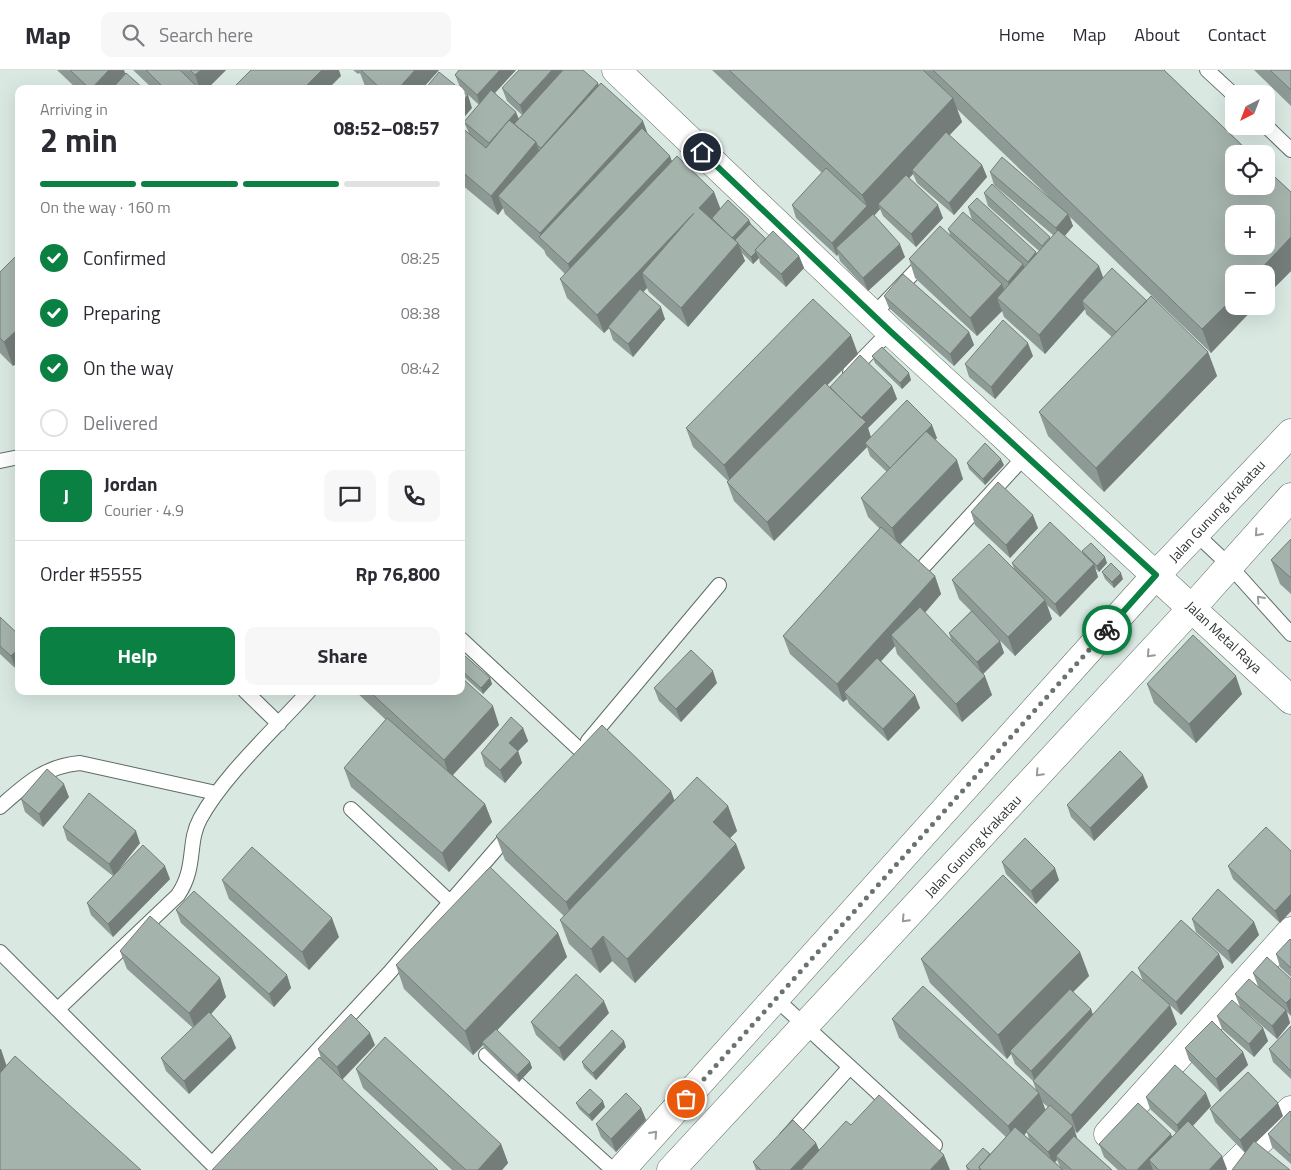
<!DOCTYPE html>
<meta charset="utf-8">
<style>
:root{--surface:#fff;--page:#f7f7f7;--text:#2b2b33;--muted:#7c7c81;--line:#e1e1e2;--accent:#0b8043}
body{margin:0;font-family:"Titillium Web",sans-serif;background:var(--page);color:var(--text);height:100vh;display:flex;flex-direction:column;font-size:19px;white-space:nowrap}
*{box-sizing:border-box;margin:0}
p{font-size:16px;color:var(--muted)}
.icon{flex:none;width:28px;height:28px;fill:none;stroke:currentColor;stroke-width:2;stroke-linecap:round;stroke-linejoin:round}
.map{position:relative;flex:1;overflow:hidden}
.drawer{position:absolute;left:15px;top:15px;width:450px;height:610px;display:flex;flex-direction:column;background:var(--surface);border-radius:10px;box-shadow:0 5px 20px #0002}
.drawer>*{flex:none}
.needle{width:32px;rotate:222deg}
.controls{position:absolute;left:1225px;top:15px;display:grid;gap:10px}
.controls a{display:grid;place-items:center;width:50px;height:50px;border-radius:10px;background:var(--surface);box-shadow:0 5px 20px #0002;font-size:25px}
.pin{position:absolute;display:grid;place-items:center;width:42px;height:42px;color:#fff;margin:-21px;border:2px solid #fff;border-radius:50%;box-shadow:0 1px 5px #0007}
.courier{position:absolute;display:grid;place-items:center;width:50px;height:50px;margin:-25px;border:4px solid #0b8043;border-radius:50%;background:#fff;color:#222;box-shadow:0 1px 6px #0007}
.summary em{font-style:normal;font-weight:700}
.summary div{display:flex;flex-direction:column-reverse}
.summary{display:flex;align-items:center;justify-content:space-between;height:85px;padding:0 25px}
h1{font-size:32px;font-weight:700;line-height:38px}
.bar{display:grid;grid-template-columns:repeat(4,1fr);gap:8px 5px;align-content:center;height:60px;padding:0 25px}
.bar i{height:6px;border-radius:4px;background:var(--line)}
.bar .active{background:var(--accent)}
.bar p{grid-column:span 4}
.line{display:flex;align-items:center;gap:12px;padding:0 25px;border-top:1px solid var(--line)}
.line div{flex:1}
.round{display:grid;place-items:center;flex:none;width:52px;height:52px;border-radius:10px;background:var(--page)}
ol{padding:0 25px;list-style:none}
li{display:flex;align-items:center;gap:15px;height:55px}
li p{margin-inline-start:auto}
li .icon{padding:5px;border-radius:50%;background:var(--accent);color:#fff;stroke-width:4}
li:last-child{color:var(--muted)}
li i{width:28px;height:28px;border:2px solid var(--line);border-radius:50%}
.primary-button{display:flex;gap:10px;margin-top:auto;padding:10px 25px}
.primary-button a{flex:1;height:58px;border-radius:10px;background:var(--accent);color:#fff;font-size:20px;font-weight:700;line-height:58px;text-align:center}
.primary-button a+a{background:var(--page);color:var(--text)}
header{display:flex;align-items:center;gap:30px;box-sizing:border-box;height:70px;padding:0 25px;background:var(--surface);border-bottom:1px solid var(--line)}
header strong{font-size:24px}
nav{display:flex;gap:28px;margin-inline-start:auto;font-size:18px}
.search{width:350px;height:45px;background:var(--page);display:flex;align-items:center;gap:12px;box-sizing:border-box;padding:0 18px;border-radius:10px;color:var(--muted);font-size:19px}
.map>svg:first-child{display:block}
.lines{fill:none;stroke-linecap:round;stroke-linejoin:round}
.service-casing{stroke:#5e6c66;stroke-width:16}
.minor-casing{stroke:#5e6c66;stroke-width:29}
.trunk-casing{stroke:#5e6c66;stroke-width:29}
.service{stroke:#fff;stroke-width:14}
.minor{stroke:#fff;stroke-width:28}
.trunk{stroke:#fff;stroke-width:28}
.wall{fill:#8e9a95;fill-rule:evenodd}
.shaded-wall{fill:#747d79}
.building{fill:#a5b3ad;stroke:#747d79;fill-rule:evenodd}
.oneway{stroke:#969a98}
.done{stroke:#6a7370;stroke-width:5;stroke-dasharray:0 9}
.route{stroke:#0b8043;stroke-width:6}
.labels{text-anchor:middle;stroke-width:4;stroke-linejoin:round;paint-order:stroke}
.street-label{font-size:14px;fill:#2e3432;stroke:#fff}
</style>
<header>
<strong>Map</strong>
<div class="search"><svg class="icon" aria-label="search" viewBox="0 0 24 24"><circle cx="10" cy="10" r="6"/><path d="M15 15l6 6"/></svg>Search here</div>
<nav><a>Home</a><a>Map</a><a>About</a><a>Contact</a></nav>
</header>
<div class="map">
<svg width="1291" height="1100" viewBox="0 0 1291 1100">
<rect width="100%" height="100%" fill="#d9e9e2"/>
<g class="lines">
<defs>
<path id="service" d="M1207 0 1234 25
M1266 56 1291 80
M873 245 926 190
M850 302 890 261
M0 391 19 387
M1195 463 1229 495 1291 564
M925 495 1026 385
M461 569 580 680
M245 621 279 654
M588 671 719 515
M0 737C26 714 45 696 80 693L216 723
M351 739 451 833
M0 882 212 1094 389 903 511 762
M776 929 935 1075
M58 939 178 825C197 797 187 773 200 749 224 705 275 659 309 621
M486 985 613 1100
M786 1068 849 998"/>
<path id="minor" d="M616 0 890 261 1291 630
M1108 1064 1291 861
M1230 1100 1291 1040"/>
<path id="trunk" d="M621 1100 1156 505 1291 363
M671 1100 1192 538 1291 427"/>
</defs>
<use href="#service" class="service-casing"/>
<use href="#minor" class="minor-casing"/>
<use href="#trunk" class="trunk-casing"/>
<use href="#service" class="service"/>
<use href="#minor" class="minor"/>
<use href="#trunk" class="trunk"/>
</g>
<path class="wall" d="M57 0H124L125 4 144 19H77Z
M133 0H226L207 19H153Z
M353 0H439L422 19H368L365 16 360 3 358 4Z
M459 0H516L495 23 519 49 522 45 507 31 502 18 599 16 647 64 672 91 714 122 720 139 749 150 751 154 766 169 799 186 804 198 786 217 760 193 759 188 753 194 741 182 745 191 688 257 649 222 647 218 643 222 665 249 633 287 613 270 609 258 604 263 567 228 560 209 565 204 546 185 544 180 505 144 503 138 498 145 461 114V57L469 63 464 52 479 35 460 17 455 5Z
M712 0H1164L1291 122V201L1266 226V204L1234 236H1256L1211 283 1070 147 1073 156 1065 166 1103 208 1147 231 1208 282 1217 306 1104 422 1048 366 1039 342 1112 267 1086 244 1085 239 1045 284 1004 247 1002 241 977 266 915 208 909 189 950 164 948 159 972 150 968 137 1036 182 1037 183 1039 181 988 136 984 123 1051 168 1053 165 994 115 990 102 1048 126 957 39 962 52 949 65 982 95 987 107 954 145 917 113 913 104 909 108 943 148 916 177 883 146 880 139 874 146 905 187 868 221 840 191 838 184 837 186 796 148 792 135 822 103Z
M1254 0H1291V36Z
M19 183V291L13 296 0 283V202Z
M884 226 969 262 974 275 954 296 889 238Z
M858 284 827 315 830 317 892 316 897 329 868 358 871 367 937 368 935 370 963 409 900 475 935 506 941 524 925 543 952 572 949 563 971 541 959 529 952 510 1014 499 1012 493 1083 484 1082 481 1107 493 1099 502 1095 498 1098 507 1060 547 1047 535 1052 549 1015 586 983 553 1000 571 1004 583 983 604 992 625 962 652 897 584 895 576 881 591 915 625 920 638 888 671 849 634 847 629 843 632 790 584 783 566 880 459 868 447 861 428 887 402 870 386 867 377 774 471 734 431 727 412 728 411 693 377 686 358Z
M872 286 911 310 902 319 875 293Z
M1033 286 995 329 969 307 965 294Z
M967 393 1004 395 985 415 969 399Z
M971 442 1038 458 1010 488 975 455Z
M1291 469V524L1280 514 1271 490Z
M1102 502 1123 509 1114 518 1105 509Z
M0 547 19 565V596L16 599 0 584Z
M461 588 490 608 492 614 483 624 461 604Z
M717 613 681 652 659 631 654 618Z
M1147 614 1242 624 1196 673 1154 633Z
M355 621H461L499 655 453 705 485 734 492 752 449 802 351 717 344 698 386 650Z
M523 658 528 671 518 681 522 693 505 713 485 696 481 683Z
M1148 717 1094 771 1071 747 1067 735Z
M69 727 43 757 25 742 21 729Z
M674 730 728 736 737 761 730 768 736 774 745 798 635 913 612 891 600 903 569 874 560 850 564 846 505 790 496 766Z
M63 757 140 773 118 800 170 809 113 867 91 845 87 833 113 806 67 770Z
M1291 781V841L1280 853 1233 809 1228 796Z
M1002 792 1059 810 1036 834 1006 804Z
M222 810 339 867 309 900 229 829Z
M176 840 287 905 291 918 274 937 181 853Z
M1192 849 1254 852 1259 865 1232 894 1196 862Z
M558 863 567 887 497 960 530 992 532 998 519 1012 485 979 483 975 473 985 404 919 396 895Z
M1291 870V907L1280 897 1276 884Z
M120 881 220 908 226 927 211 944 231 966 236 978 189 1024 166 1001 161 988 193 958 127 899Z
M1080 882 1089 906 1073 922 1091 939 1093 945 1177 954 1077 1063 1075 1061 1077 1068 1112 1100H967L966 1096 990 1084 1006 1067 899 968 892 949 1036 1020 1033 1011 1015 994 1011 984 1007 989 930 913 921 889ZM1042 1032 1048 1037 1045 1040ZM1027 1062 1029 1069 1024 1065ZM1057 1090 1060 1097 1055 1092Z
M1219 884 1224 897 1181 945 1143 911 1138 898Z
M1253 903 1291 909V946L1287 942 1290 953 1277 969 1244 940 1263 958 1268 971 1254 987 1222 959 1217 946 1240 937 1235 924 1258 916Z
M609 943 564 991 536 965 531 952Z
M1291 956V1009L1273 992 1269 979Z
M375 975 342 1009 322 991 318 979Z
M626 977 596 1010 584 998 582 992Z
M1185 978 1243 982 1248 995 1220 1022 1189 990Z
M356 999 501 1074 508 1093 502 1100H452L363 1018Z
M1146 1027 1211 1036 1193 1056 1227 1099 1226 1100H1118L1104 1087 1099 1074 1171 1064 1172 1068 1176 1063 1150 1039Z
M576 1033 605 1037 592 1051 579 1039Z
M641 1038 646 1050 616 1082 601 1067 596 1054Z
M1210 1039 1283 1046 1245 1083 1215 1052Z
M1291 1042V1094L1272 1077 1268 1064Z
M851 1055 950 1100H756L753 1092 816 1073 819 1080Z"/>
<path class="shaded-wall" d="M109 0H124L126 7 115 19H91Z
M201 0H226L207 19H200L195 5Z
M322 0H339L341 6 328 19H303Z
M415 0H439L422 19H398Z
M500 0H516L481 38 477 25Z
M552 0H569L524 47 520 35Z
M598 13 603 26 541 78Z
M468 25 472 38 461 51V33Z
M953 28 962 52 915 102 912 100 913 104 882 137 878 134 880 139 840 183 836 178 838 184 837 186 832 173 867 136 862 125Z
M516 42 521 54 489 73Z
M643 51 650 70 542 169 540 163Z
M536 72 543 91 498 126 503 138 498 145 491 126Z
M670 86 677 105 574 212 568 194Z
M982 95 987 107 954 145 949 133Z
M714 122 721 140 712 148V150L705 157 699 138Z
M938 135 943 148 916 177 911 164Z
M694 143 642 203 647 218 609 258 608 257 609 258 604 263 597 245Z
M1068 144 1073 156 1060 171 1056 158Z
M749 150 752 157 736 173 732 168Z
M1291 167V201L1266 226V204H1256Z
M738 173 745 191 688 257 681 238Z
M900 174 905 187 868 221 863 208Z
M756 182 759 188 753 194 751 187Z
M1036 182 1041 195 1032 204 1028 192Z
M799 186 804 198 786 217 781 204Z
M1023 194 1028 207 1012 225 1008 212Z
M1099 196 1106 215 1082 231 1085 239 1045 284 1039 265Z
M1002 214 1009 233 997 228 1002 241 977 266 970 248Z
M1234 227V236H1256L1211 283 1202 259Z
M661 237 665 249 633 287 628 274Z
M19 258V291L13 296 4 272Z
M969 262 974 275 954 296 950 284Z
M851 265 858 284 731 413 724 395Z
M1028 273 1033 286 995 329 991 317Z
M1208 282 1217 306 1104 422 1096 398Z
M909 303 911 310 902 319 900 313Z
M892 316 897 329 868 358 872 371 865 373 867 377 774 471 767 452 859 349Z
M932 355 937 368 895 411 890 398Z
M1001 389 1004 395 985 415 983 409Z
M957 390 963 409 898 476 892 458Z
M1033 445 1038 458 1010 488 1006 475Z
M1105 487 1107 493 1099 502 1097 496Z
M1094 494 1098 507 1060 547 1055 534Z
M1121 503 1123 509 1114 518 1112 512Z
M935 506 941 524 898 573 891 565 895 576 849 626 844 622 847 629 843 632 837 614Z
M1045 530 1052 549 1015 586 1008 567Z
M1000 571 1004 583 982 605 977 592Z
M19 578V596L16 599 11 586Z
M713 601 717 613 681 652 676 639Z
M985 606 992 625 962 652 956 634Z
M1236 606 1242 624 1196 673 1189 654Z
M490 608 492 614 483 624 481 618Z
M915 625 920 638 888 671 883 659Z
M493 636 499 655 450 708 444 690Z
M523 658 528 671 518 681 522 693 505 713 500 700 509 673Z
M1143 705 1148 717 1094 771 1090 758Z
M64 714 69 727 43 757 39 744Z
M671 721 680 745 575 856 566 832Z
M485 734 492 752 449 802 442 783Z
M728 736 737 761 722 776 713 752Z
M136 761 140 773 114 806 109 794Z
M736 774 745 798 635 913 627 889Z
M165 796 170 809 113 867 108 854Z
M1055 798 1059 810 1036 834 1031 821Z
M1291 824V841L1280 853 1275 841Z
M332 848 339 867 309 900 302 882Z
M1254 852 1259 865 1232 894 1228 881Z
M558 863 567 887 484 974 482 972 483 975 473 985 465 961Z
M603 866 612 891 600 903 591 879Z
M1080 882 1089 906 1012 983 1010 981 1011 984 1007 989 998 965Z
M1219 884 1224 897 1181 945 1176 932Z
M287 905 291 918 274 937 269 924Z
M220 908 226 927 196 961 189 943Z
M1291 928V946L1286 933Z
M604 931 609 943 564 991 559 978Z
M1170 935 1177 954 1077 1063 1071 1045Z
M1091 939 1095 952 1036 1014 1031 1001Z
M1286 940 1290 953 1277 969 1272 956Z
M1263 958 1268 971 1254 987 1249 974Z
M370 963 375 975 342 1010 337 997Z
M231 966 236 978 189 1024 184 1011Z
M624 971 626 977 596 1010 593 1003Z
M0 979H1L9 1003 0 1013Z
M1243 982 1248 995 1220 1022 1216 1009Z
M530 992 532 998 519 1012 517 1005Z
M1039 1023 1046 1041 1015 1075 1008 1056Z
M1206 1023 1211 1036 1181 1068 1177 1055Z
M603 1031 605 1037 592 1051 589 1045Z
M1278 1033 1283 1046 1245 1083 1240 1070Z
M641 1038 646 1050 616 1082 611 1069Z
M1073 1056 1077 1068 1056 1086 1057 1090 1053 1094 1048 1082Z
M1171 1064 1175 1077 1149 1090 1153 1100H1137Z
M816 1073 821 1085 807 1100H790Z
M501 1074 508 1093 502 1100H478Z
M944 1085 950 1100H930Z
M1222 1086 1227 1099 1226 1100H1209Z"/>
<path class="building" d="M70 0H109L91 19H90Z
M146 0H180L199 19H165Z
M190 0H201L195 5Z
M251 0H322L303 19H232Z
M361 0H415L398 19H381Z
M459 0H500L477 25 455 5Z
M519 0H552L520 35 502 18Z
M563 0H583L598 13 541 78 537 75 536 72 514 54Z
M729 0H923L953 28 862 125Z
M933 0H1164L1251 84H1234V116H1266V99L1291 122V167L1256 204H1234V227L1202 259ZM1234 144H1266V176H1234Z
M1270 0H1291V20Z
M439 2 460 19H425Z
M126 3 144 19H112Z
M601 13 643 51 540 163 498 126Z
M461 20 468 25 461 33Z
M491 20 516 42 489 73 464 52Z
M509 50 536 72 491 126 461 101V57L486 78Z
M642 58 670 86 568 194 539 167Z
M946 62 982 95 949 133 912 100Z
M677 86 714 122 699 138 738 173 681 238 642 203 694 143 597 245 560 209Z
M1002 87 1068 144 1056 158 990 102Z
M826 98 867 136 832 173 792 135Z
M906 105 938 135 911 164 878 134Z
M992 114 1050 167 1042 176 984 123Z
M977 128 1036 182 1028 192 968 137Z
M728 130 749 150 732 168 712 148Z
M963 142 1023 194 1008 212 948 159Z
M873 144 900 174 863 208 836 178Z
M750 154 766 169 755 180 756 182 751 187 739 175 738 173 735 170Z
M940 156 1002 214 970 248 909 189Z
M1058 160 1099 196 1039 265 997 228Z
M773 161 799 186 781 204 755 180Z
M19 183V258L4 272 0 268V202Z
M1112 198 1147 231 1116 262 1082 231Z
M903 204 969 262 950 284 884 226Z
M640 219 661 237 628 274 608 257Z
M1151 226 1208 282 1096 398 1039 342Z
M813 229 851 265 724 395 686 358Z
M1003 250 1028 273 991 317 965 294Z
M882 277 909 303 900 313 872 286Z
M860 285 892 316 861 348 830 317Z
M825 313 866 352 767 452 727 412Z
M907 330 932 355 890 398 865 373Z
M926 361 957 390 892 458 861 428Z
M985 373 1001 389 983 409 967 393Z
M998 412 1033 445 1006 475 971 442Z
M1050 452 1094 494 1055 534 1012 493Z
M881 457 935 506 837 614 783 566Z
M1291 469V508L1271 490Z
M1091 473 1105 487 1097 496 1082 481Z
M989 474 1045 530 1008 567 952 510Z
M1111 493 1121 503 1112 512 1102 502Z
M920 537 985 606 956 634 891 565Z
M972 541 1000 571 977 592 949 563Z
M0 547 19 565V578L11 586 0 576Z
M1193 565 1236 606 1189 654 1147 614Z
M691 580 713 601 676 639 654 618Z
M464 585 490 608 481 618 461 600V588Z
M877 588 915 625 883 659 844 622Z
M461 607 493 636 444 690 369 621H461Z
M511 647 523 658 509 673 518 681 500 700 481 683Z
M387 648 485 734 442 783 344 698Z
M602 655 671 721 566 832 496 766Z
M1120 681 1143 705 1090 758 1067 735Z
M47 699 64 714 39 744 21 729Z
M697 707 728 736 713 752 736 774 627 889 603 866 591 879 560 850Z
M89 723 136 761 109 794 63 757Z
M1266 757 1291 781V824L1275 841 1228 796Z
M1025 768 1055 798 1031 821 1002 792Z
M143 775 165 796 108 854 87 833Z
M252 777 332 848 302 882 222 810Z
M490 797 558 863 465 961 396 895Z
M1003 805 1080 882 998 965 921 889Z
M1218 819 1254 852 1228 881 1192 849Z
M194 821 287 905 269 924 176 840Z
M150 846 220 908 189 943 120 881Z
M1181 850 1219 884 1176 932 1138 898Z
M1290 869 1291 870V898L1276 884Z
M1267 887 1291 909V928L1286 933 1253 903Z
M1132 901 1170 935 1071 1045 1033 1011Z
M576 904 604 931 559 978 531 952Z
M1249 909 1286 940 1272 956 1235 924Z
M923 916 1039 1023 1008 1056 892 949Z
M1070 919 1091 939 1031 1001 1010 981Z
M1232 930 1263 958 1249 974 1217 946Z
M209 942 231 966 184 1011 161 988Z
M351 944 370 963 337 997 318 979Z
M1212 951 1243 982 1216 1009 1185 978Z
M1291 956V1001L1269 979Z
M496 959 530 992 517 1005 482 972Z
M612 960 624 971 593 1003 582 992Z
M385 967 501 1074 478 1100H466L356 999Z
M15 986 141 1100H0V1003Z
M319 987 438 1100H212Z
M1175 995 1206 1023 1177 1055 1146 1027Z
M1248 1002 1278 1033 1240 1070 1210 1039Z
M590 1019 603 1031 589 1045 576 1033Z
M626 1023 641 1038 611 1069 596 1054Z
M879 1025 944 1085 930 1100H801L846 1051 851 1055Z
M1138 1033 1171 1064 1137 1100H1127L1099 1074Z
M1050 1035 1073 1056 1048 1082 1026 1061Z
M1290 1041 1291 1042V1086L1268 1064Z
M793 1050 816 1073 790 1100H761L753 1092Z
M1188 1051 1222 1086 1209 1100H1159L1149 1090Z
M1015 1057 1063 1100H981L979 1097Z
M1074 1066 1112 1100H1072L1056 1086Z
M1254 1071 1290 1100H1232Z
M983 1078 990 1084 979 1097 980 1100H970L966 1096Z"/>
<defs><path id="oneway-chevron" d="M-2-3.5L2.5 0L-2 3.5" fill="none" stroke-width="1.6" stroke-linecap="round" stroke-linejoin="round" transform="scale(1.25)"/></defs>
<g class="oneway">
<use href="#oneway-chevron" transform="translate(1258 463) rotate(132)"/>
<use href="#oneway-chevron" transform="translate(1260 529) rotate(-132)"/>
<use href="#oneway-chevron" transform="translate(1150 584) rotate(133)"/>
<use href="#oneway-chevron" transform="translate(1039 703) rotate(133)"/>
<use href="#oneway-chevron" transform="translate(905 849) rotate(133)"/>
<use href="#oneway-chevron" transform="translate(654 1064) rotate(-48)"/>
</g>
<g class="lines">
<path class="done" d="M686 1029 1107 560"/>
<path class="route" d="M702 82 890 261 1156 505 1107 560"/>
</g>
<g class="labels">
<g class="street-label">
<text transform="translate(1217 441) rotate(-47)" y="5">Jalan Gunung Krakatau</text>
<text transform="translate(1224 567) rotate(43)" y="5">Jalan Metal Raya</text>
<text transform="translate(973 776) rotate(-47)" y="5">Jalan Gunung Krakatau</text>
</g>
</g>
</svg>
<div class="controls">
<a><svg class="needle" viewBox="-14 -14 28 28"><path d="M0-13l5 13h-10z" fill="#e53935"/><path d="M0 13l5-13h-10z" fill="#7c7c81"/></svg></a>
<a><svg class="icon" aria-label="locate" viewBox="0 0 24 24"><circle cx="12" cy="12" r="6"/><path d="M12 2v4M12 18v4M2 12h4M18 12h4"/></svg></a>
<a>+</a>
<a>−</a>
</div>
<div class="pin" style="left:686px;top:1029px;background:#ea580c"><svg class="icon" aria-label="bag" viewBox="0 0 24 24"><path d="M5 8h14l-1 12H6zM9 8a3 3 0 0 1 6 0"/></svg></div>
<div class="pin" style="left:702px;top:82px;background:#1f2937"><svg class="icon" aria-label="home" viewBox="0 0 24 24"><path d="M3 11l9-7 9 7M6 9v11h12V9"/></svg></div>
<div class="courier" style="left:1107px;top:560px"><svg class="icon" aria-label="bike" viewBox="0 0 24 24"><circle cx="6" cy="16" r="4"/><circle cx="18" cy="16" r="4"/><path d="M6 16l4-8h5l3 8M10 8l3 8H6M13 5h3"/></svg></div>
<section class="drawer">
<div class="summary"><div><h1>2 min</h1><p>Arriving in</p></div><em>08:52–08:57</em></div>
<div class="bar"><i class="active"></i><i class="active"></i><i class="active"></i><i></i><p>On the way · 160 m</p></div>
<ol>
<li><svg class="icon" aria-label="check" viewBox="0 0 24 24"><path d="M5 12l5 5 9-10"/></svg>Confirmed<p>08:25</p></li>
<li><svg class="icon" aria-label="check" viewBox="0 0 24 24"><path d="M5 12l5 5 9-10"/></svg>Preparing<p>08:38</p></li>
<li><svg class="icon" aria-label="check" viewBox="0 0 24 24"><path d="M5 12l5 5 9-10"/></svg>On the way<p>08:42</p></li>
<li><i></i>Delivered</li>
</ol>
<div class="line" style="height:90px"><b class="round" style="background:var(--accent);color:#fff">J</b><div><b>Jordan</b><p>Courier · 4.9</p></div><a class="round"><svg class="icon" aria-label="chat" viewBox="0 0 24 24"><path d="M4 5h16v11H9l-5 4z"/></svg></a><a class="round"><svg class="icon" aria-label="phone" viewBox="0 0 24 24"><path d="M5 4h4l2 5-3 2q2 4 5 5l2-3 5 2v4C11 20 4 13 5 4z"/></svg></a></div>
<div class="line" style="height:65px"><div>Order #5555</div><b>Rp 76,800</b></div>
<div class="primary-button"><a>Help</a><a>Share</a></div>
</section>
</div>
